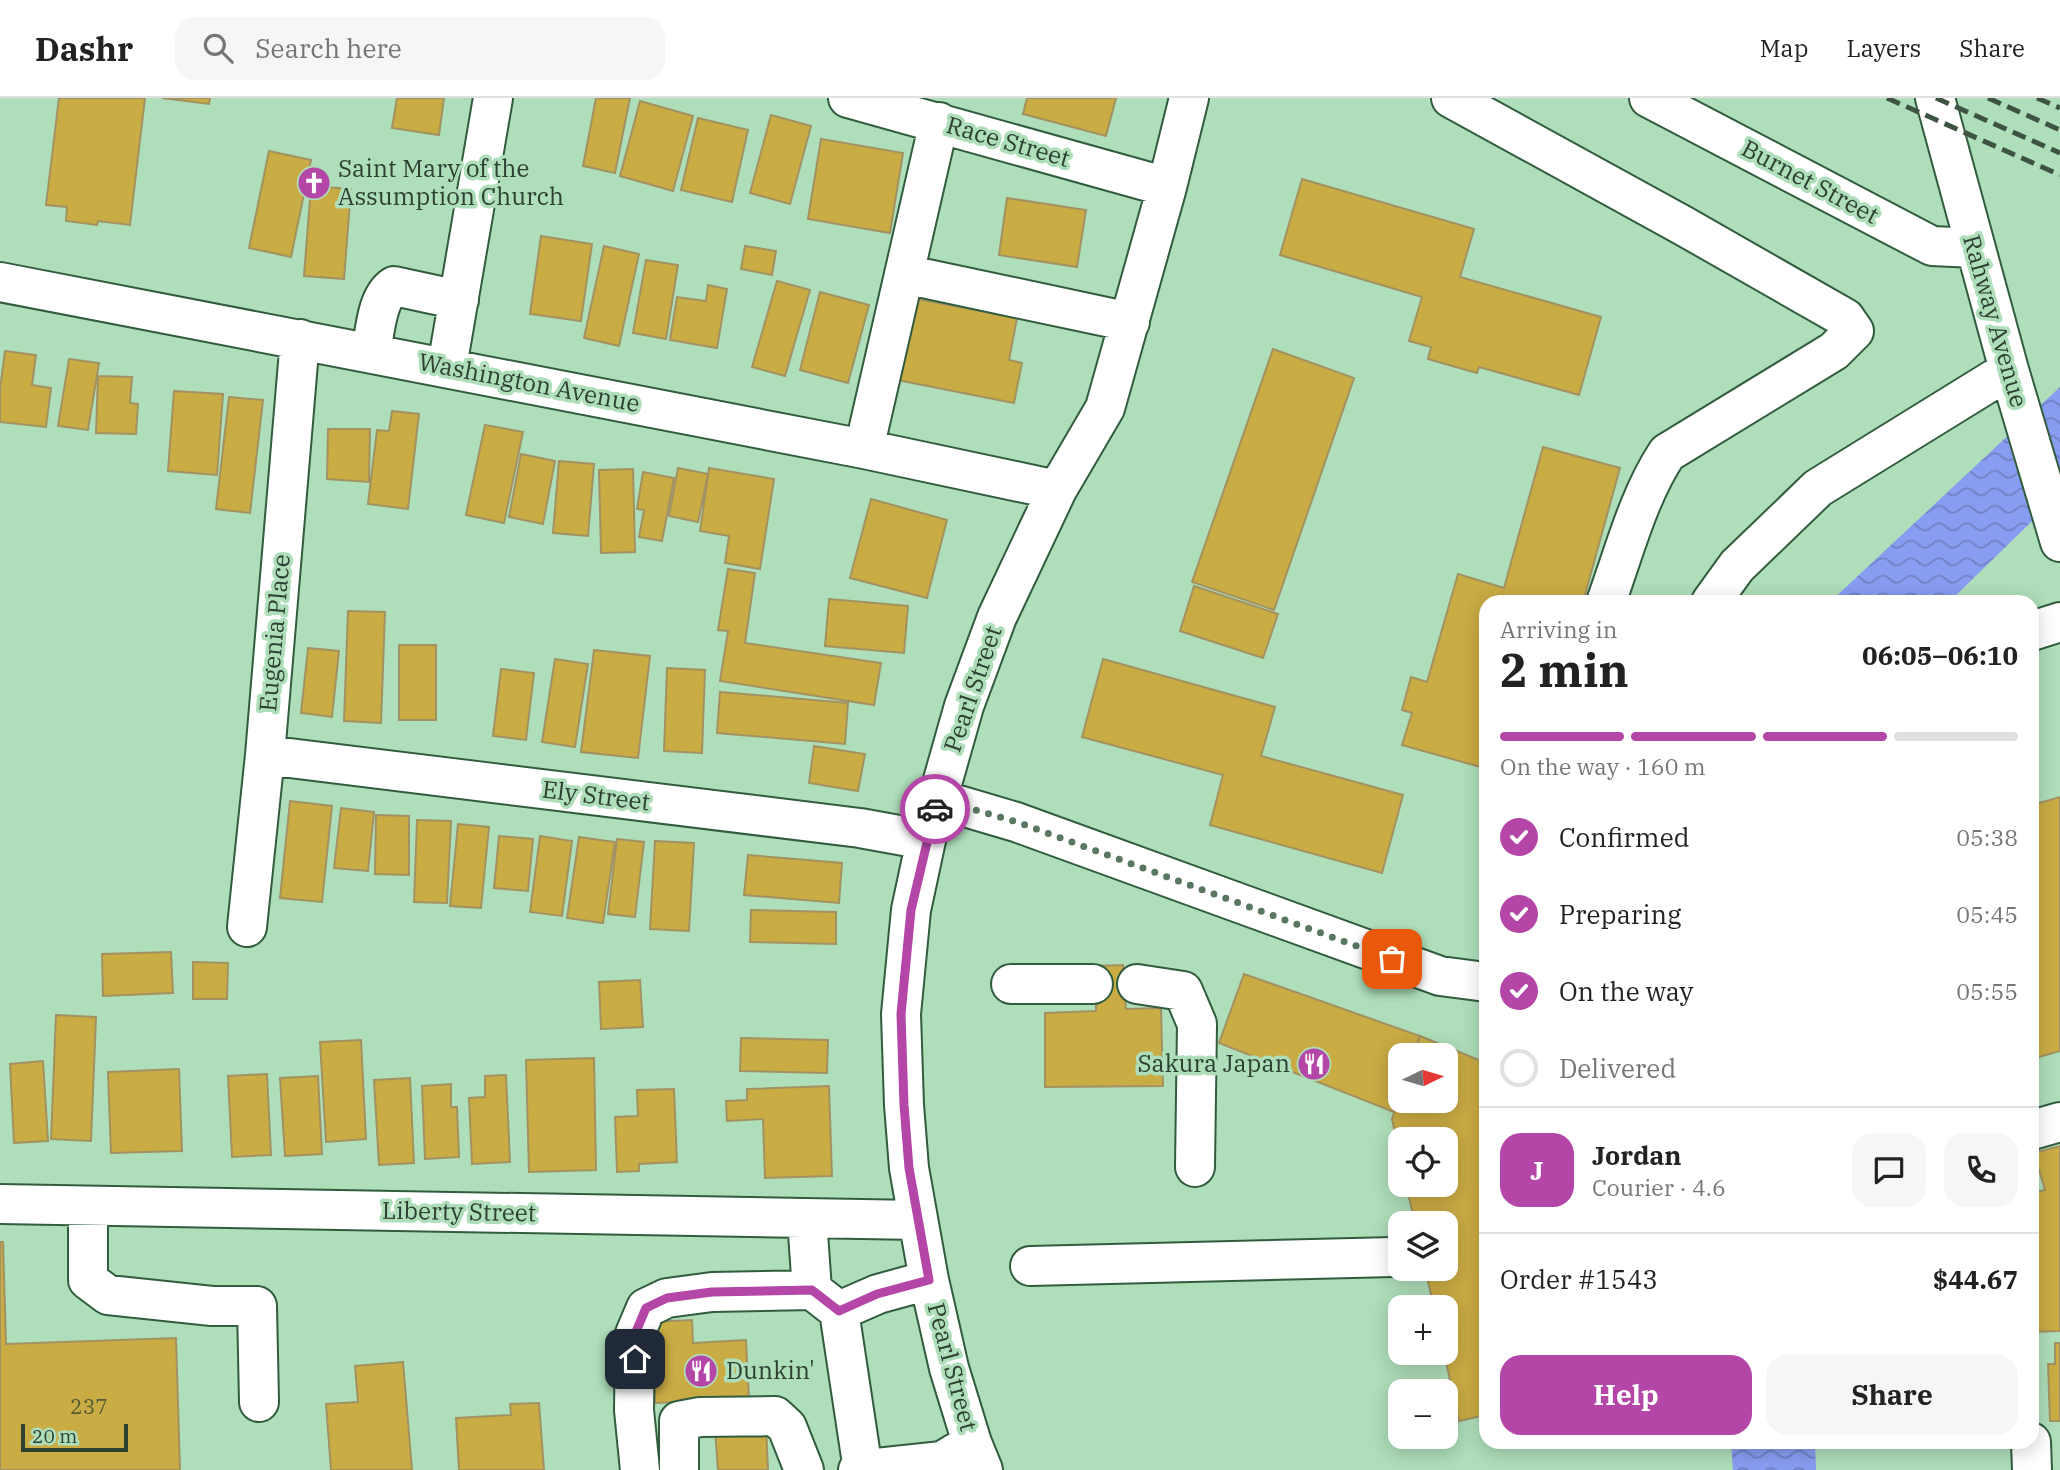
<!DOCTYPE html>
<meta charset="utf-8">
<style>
:root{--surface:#fff;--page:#f6f6f6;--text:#222;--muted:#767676;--line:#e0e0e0;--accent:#b346a6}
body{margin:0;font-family:"IBM Plex Serif",serif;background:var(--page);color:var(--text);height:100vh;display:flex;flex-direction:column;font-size:26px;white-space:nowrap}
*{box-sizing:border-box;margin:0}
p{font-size:23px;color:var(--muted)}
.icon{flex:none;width:38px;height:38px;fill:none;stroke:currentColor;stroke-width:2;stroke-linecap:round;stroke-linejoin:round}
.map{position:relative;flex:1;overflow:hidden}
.panel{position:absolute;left:1479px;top:497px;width:560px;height:854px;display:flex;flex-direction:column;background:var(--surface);border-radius:21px;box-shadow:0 4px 18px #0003}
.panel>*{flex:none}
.needle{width:46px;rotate:85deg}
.buttons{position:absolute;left:1388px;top:945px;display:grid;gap:14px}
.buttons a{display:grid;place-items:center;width:70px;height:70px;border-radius:14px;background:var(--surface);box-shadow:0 4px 18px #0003;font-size:35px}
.scale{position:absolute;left:21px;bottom:18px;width:107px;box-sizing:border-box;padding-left:7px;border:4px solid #2d4032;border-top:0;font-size:19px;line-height:24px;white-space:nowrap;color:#2d4032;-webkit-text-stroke:5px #aedeba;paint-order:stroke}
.pin{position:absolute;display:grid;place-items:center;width:60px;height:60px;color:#fff;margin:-30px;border-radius:14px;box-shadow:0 4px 10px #0006}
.courier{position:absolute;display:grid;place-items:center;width:70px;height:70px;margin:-35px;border:5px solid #b346a6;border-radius:50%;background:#fff;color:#222;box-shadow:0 2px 9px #0007}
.overview em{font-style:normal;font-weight:700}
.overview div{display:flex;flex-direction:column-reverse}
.overview{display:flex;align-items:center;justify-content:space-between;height:119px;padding:0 21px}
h1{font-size:46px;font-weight:700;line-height:52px}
.bar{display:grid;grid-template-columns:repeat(4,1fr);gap:10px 7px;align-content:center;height:84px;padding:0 21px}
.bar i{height:9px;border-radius:5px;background:var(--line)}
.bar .active{background:var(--accent)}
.bar p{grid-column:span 4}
.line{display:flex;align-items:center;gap:18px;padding:0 21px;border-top:2px solid var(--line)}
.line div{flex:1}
.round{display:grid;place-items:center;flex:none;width:74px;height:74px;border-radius:21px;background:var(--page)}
ol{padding:0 21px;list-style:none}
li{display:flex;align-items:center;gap:21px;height:77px}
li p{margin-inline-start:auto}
li .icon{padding:7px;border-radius:50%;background:var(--accent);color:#fff;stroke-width:4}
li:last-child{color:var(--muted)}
li i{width:38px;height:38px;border:4px solid var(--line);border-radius:50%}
.primary-button{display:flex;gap:14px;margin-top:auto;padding:14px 21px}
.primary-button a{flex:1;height:80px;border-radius:21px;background:var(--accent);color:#fff;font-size:28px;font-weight:700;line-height:80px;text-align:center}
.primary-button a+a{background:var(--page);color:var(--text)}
header{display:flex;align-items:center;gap:42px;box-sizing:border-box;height:98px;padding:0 35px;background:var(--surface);border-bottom:2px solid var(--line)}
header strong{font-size:33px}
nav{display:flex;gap:38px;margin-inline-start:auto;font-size:24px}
.search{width:490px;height:63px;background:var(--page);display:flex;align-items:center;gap:18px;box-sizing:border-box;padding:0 24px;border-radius:21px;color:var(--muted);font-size:26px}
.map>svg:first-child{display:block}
.water{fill:url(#water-waves)}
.building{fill:#caac44;stroke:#a29261;stroke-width:2}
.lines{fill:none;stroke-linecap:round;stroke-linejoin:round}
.minor-casing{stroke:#315c3e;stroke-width:42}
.minor{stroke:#fff;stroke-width:38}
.rail{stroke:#3d5443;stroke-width:5;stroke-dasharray:14 7;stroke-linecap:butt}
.done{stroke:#5a7762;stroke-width:7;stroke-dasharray:0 12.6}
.route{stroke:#b346a6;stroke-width:9}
.labels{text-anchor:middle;stroke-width:7;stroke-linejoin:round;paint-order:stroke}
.number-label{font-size:21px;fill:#545b36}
.street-label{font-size:24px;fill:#2d4032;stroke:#aedeba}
.poi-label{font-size:24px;fill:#2d4032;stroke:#aedeba;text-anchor:start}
</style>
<header>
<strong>Dashr</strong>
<div class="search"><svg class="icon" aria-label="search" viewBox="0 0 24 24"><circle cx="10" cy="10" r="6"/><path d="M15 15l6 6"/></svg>Search here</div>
<nav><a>Map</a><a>Layers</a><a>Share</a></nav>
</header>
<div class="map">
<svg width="2060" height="1372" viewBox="0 0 2060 1372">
<defs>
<pattern id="water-waves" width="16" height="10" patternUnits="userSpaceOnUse" patternTransform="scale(1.75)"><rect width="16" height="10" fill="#889cf1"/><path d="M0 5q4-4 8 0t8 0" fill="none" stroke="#7081c4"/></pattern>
</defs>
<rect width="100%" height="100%" fill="#aedeba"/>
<path class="water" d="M2060 289V396L1949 504H1830Z
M1731 1344H1815L1816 1372H1733Z"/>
<path class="building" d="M59 0H145L130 127 98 123 97 127 66 123 67 109 46 107Z
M162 0H210L209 6Z
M397 0H444L439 37 392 30Z
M596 0H630L615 75 583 68Z
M1027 0H1116L1106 38 1023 16Z
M640 3 693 18 673 93 620 78Z
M771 17 811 28 790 106 750 95Z
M698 20 748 32 732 104 681 92Z
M821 41 903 55 890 135 808 121Z
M269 53 311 62 291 159 249 150Z
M1302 81 1474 131 1460 179 1601 219 1579 297 1479 269 1477 275 1428 261 1431 249 1409 243 1422 199 1280 157Z
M311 88 351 91 344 181 304 178Z
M1007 100 1086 112 1077 169 999 157Z
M541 138 592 146 581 223 530 216Z
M604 148 639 156 619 248 584 240Z
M745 148 776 153 772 177 741 171Z
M646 162 678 167 666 241 633 235Z
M777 183 810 192 785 278 752 269Z
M708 187 727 191 717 250 670 242 677 199 706 203Z
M820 194 869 207 848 285 800 272Z
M912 200 1017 220 1009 262 1022 265 1014 305 897 282Z
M1273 251 1354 280 1274 512 1192 484Z
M5 253 36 257 32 287 51 290 46 329 0 324V291Z
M69 261 99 265 88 332 58 328Z
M98 278 132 279 130 305 138 306 136 336 96 335Z
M174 293 223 296 217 377 168 373Z
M229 299 263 302 250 415 216 411Z
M392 313 419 316 408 411 368 406 377 332 389 333Z
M485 327 523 334 504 425 466 417Z
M328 331H370L369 384 327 381Z
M1543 349 1620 370 1583 504H1486V663L1484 670 1402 647 1412 615 1402 612 1411 579 1427 584 1458 476 1504 490Z
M521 356 555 363 543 426 509 419Z
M559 363 594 366 588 438 553 435Z
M678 370 708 376 698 424 669 418Z
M709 370 774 381 760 471 725 465 729 438 700 433Z
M633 371 635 454 601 455 599 372Z
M643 374 674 380 662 443 639 439 644 412 637 411Z
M871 401 947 422 927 500 850 480Z
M728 471 755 475 745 545 881 565 874 607 720 583 728 533 718 532Z
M1194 488 1278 516 1263 560 1180 533Z
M829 501 908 508 904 555 825 548Z
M348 513 385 514 381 625 344 623Z
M399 547H436V622H399Z
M308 550 339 553 332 619 301 615Z
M594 552 650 558 638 660 581 654Z
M555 561 588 566 575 649 542 644Z
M1103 561 1275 609 1261 658 1403 697 1382 775 1210 727 1223 677 1082 639Z
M667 570 705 572 702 655 664 653Z
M501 571 534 575 526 642 493 638Z
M720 594 848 605 845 646 717 635Z
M814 648 865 656 858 693 809 685Z
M2060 699V953L2032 961V707Z
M290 703 332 708 322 804 280 800Z
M341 710 374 714 368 773 334 770Z
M376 717 409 718V777L375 776Z
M417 722 451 723 447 805 414 804Z
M458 726 489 729 481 810 450 808Z
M499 738 533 741 528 793 494 790Z
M540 738 572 743 562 818 530 814Z
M579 739 615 744 603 825 567 820Z
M617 741 644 744 635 819 608 816Z
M655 743 694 745 689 833 650 831Z
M748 757 842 765 839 805 744 797Z
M751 812 836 814V846L750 844Z
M171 854 173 895 103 898 102 856Z
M193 864 228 865 227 901H193Z
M1123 867 1126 911 1161 910 1163 988 1045 989V915L1096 913V868Z
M1244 876 1420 938 1413 957H1400V997L1394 1014 1219 945Z
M640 882 643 929 601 931 599 884Z
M56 917 96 919 91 1043 51 1041Z
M1420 938 1486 965V1317L1459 1323 1444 1255 1446 1209H1434L1425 1171H1446V1125H1415L1406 1087H1446V1041H1400V1058L1392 1021 1400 997V1003H1446V957H1413Z
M741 940 828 942 827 975 740 973Z
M361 942 366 1041 326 1044 320 944Z
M594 960 596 1072 529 1074 526 962Z
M43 963 48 1043 14 1045 10 966Z
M179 971 182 1053 111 1055 108 974Z
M267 976 271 1057 232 1059 228 978Z
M506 977 510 1064 472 1066 469 1000 485 999V978Z
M318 978 322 1056 285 1058 280 980Z
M410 980 414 1065 379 1067 374 982Z
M451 986V1009H457L459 1059 425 1061 422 988Z
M829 988 832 1078 765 1080 763 1021 727 1023 726 1003 747 1002V991Z
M674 991 677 1064 639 1066V1073L617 1074 615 1019 638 1018 637 992Z
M2060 1048V1233L2032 1234V1095L2045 1092 2034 1055Z
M0 1144H3L6 1246 176 1240 180 1372H0Z
M692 1222 693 1245 746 1242 749 1301 655 1305 651 1224Z
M2055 1245H2060V1323H2050L2048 1266H2055Z
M403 1264 412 1372H331L326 1306 358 1304 355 1268Z
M539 1305 544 1372H459L456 1320 511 1317 510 1306Z
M766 1328 768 1372H718L715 1331Z"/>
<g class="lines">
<defs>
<path id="minor" d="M848 0 1167 89
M1451 0 1682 127 1845 220 1854 233 1834 253 1667 355C1638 399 1624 455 1606 504
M1649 0 1932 148 1975 150
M1935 0 2009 272 2060 444
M904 176 1130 224
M0 184 864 351 1057 392
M371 255C375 235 376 200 394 188L459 202
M447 269 493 0
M864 351 939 24
M1711 504 1737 468 1818 390 2009 272
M2032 533 2060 524
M265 657 860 730 926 742
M938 701 1016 724 1440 878 1486 884
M247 829 265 657 300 241
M1011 886H1093
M1137 886 1183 893 1197 926 1195 1069
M2032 1032 2060 1024
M0 1106 918 1122
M88 1108V1182L108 1197 212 1208H257L259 1304
M807 1121 812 1192
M1030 1168 1394 1159
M839 1213 878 1196 929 1182
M2031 1344 2032 1372
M640 1372 634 1312 635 1236 646 1210 667 1200 712 1194 812 1192 839 1213 863 1372
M679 1372V1323L700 1319 775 1318 787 1329 804 1372
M858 1372 942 1363 972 1345
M983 1372 972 1345 949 1270 929 1182 909 1070 904 1007 901 916 911 812 926 742 964 608 997 519 1057 392 1105 310 1167 89 1189 0"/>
</defs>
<use href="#minor" class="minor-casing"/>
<use href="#minor" class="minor"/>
<path class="rail" d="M1887 0 2060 77
M1936 0 2060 55
M1988 0 2060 32
M2037 0 2060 10"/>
</g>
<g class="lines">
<path class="done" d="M935 711 938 701 1017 724 1392 861"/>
<path class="route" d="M635 1261V1236L646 1210 667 1200 712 1194 812 1192 839 1213 877 1196 929 1182 909 1070 904 1007 901 916 911 812 935 711"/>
</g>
<defs>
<symbol id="church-disc" viewBox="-11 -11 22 22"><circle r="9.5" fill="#b346a6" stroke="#aedeba"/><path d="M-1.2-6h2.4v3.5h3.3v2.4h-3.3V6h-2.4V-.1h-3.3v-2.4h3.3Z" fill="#fff"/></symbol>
<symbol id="restaurant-disc" viewBox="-11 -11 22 22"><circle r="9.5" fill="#b346a6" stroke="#aedeba"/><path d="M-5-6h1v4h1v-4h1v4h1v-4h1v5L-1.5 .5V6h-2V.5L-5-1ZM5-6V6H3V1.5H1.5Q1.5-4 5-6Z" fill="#fff"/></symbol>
</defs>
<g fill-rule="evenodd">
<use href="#church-disc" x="295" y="66" width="38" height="38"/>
<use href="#restaurant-disc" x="1295" y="947" width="38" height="38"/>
<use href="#restaurant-disc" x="682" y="1254" width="38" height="38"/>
</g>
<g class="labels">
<g class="number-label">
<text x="89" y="1316">237</text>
</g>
<g class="street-label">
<text transform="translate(1008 44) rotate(16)" y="8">Race Street</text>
<text transform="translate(1810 84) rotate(28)" y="8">Burnet Street</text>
<text transform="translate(1995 223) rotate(74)" y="8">Rahway Avenue</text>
<text transform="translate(529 285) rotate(11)" y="8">Washington Avenue</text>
<text transform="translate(275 535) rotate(-85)" y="8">Eugenia Place</text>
<text transform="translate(973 591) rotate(-71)" y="8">Pearl Street</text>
<text transform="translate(596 698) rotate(7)" y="8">Ely Street</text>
<text transform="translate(459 1114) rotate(1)" y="8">Liberty Street</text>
<text transform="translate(952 1269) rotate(75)" y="8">Pearl Street</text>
</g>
<g class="poi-label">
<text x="338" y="79">Saint Mary of the<tspan x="338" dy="28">Assumption Church</tspan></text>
<text x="1290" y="974" text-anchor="end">Sakura Japan</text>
<text x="726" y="1281">Dunkin'</text>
</g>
</g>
</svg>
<div class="buttons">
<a><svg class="needle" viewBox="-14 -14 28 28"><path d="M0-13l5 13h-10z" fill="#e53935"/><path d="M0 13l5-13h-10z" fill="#767676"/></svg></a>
<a><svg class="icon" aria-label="locate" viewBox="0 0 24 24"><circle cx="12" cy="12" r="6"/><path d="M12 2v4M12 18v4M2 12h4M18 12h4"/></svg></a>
<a><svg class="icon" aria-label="layers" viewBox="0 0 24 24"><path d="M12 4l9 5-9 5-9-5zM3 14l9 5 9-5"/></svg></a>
<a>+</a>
<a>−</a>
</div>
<div class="scale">20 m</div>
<div class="pin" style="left:1392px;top:861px;background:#ea580c"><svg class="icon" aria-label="bag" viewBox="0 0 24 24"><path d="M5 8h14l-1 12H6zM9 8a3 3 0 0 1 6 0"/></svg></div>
<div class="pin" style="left:635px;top:1261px;background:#1f2937"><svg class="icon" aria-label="home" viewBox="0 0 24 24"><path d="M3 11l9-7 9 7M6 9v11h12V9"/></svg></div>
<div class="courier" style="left:935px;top:711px"><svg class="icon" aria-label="car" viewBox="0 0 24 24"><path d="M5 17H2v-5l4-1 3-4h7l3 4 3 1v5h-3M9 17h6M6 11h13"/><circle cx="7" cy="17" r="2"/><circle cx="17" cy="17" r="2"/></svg></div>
<section class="panel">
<div class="overview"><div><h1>2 min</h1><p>Arriving in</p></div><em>06:05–06:10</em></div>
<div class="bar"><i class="active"></i><i class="active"></i><i class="active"></i><i></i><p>On the way · 160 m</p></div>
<ol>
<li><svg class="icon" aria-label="check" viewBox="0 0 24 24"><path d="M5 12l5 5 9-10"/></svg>Confirmed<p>05:38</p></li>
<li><svg class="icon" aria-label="check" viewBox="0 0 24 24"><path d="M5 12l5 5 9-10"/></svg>Preparing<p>05:45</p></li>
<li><svg class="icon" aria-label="check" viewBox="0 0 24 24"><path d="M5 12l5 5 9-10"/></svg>On the way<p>05:55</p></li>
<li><i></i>Delivered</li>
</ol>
<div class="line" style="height:126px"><b class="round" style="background:var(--accent);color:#fff">J</b><div><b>Jordan</b><p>Courier · 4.6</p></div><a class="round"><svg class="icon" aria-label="chat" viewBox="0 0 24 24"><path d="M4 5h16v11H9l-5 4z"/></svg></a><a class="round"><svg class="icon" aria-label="phone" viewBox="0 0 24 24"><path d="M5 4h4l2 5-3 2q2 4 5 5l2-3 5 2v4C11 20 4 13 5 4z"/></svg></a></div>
<div class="line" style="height:91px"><div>Order #1543</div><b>$44.67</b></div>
<div class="primary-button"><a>Help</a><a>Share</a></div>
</section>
</div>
